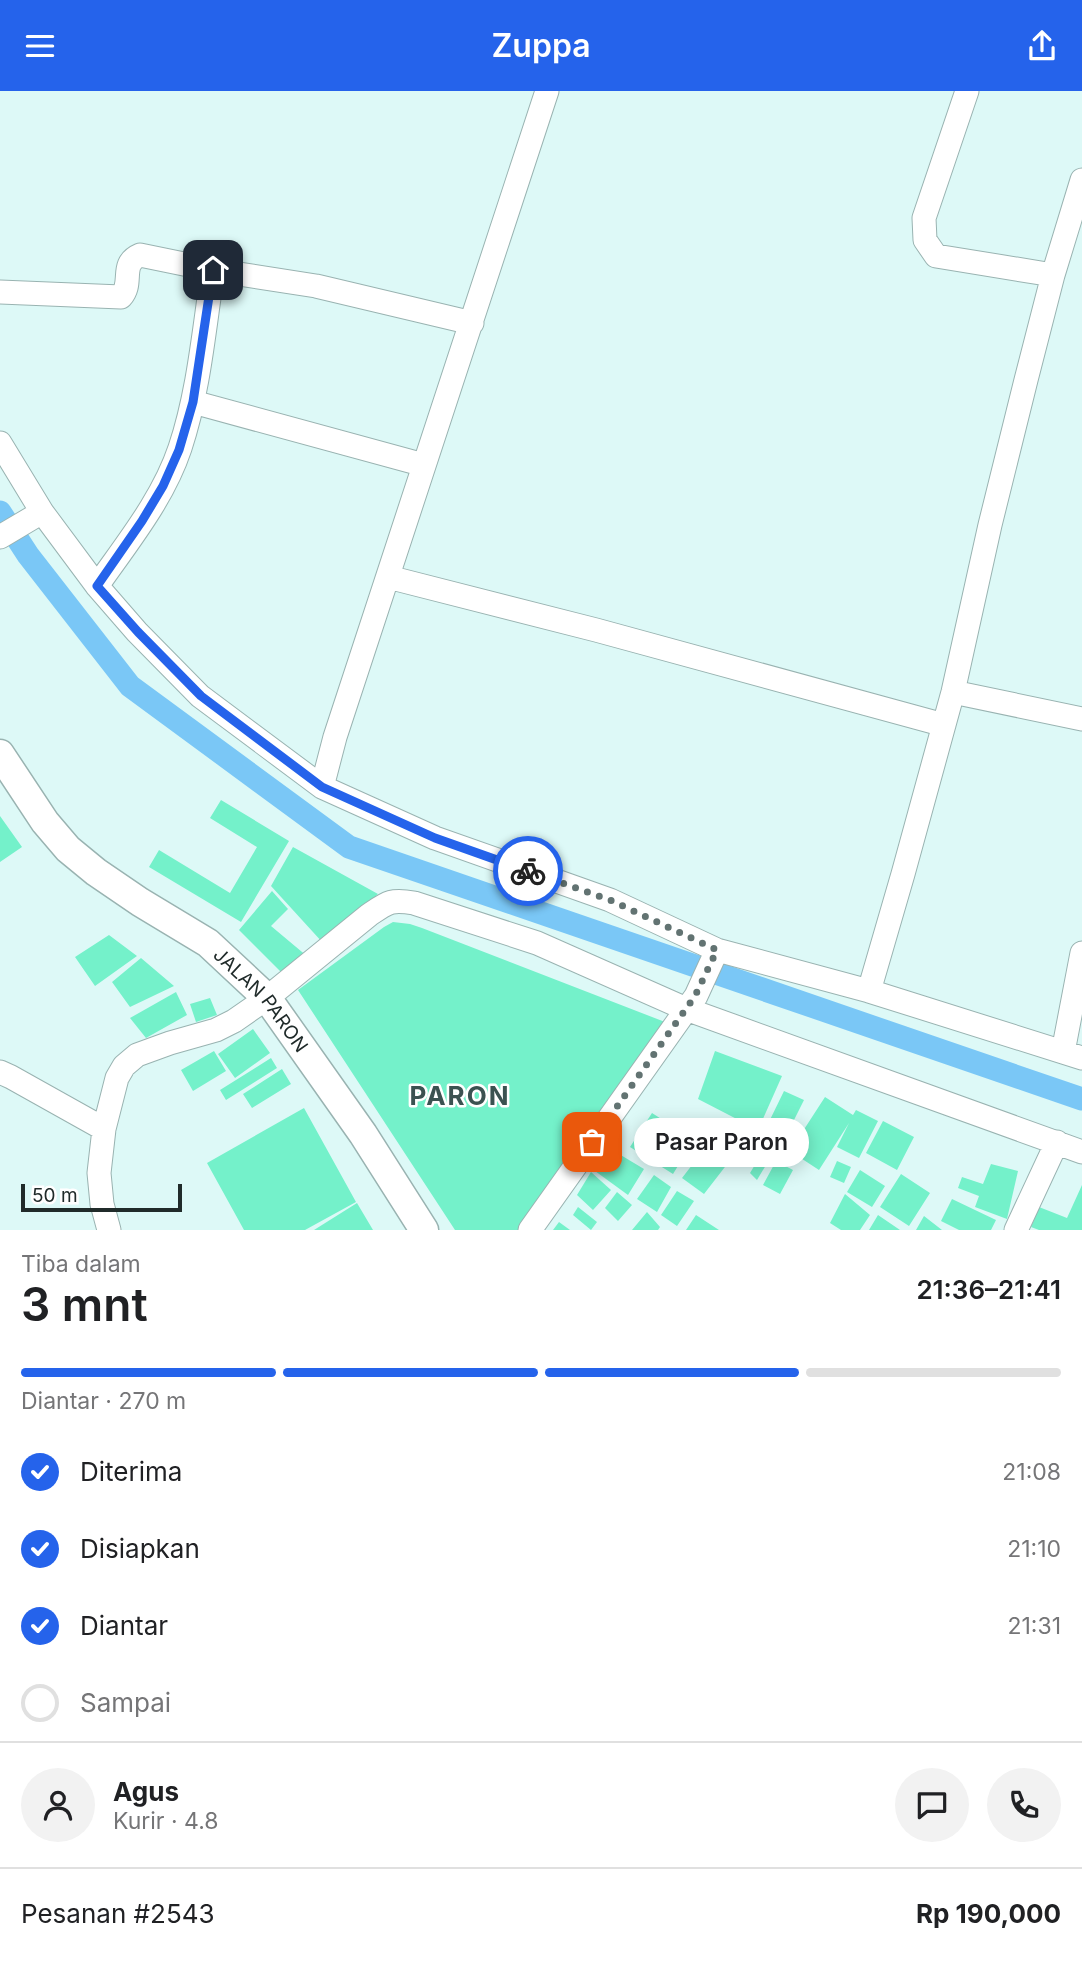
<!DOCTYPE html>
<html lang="id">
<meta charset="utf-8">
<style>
:root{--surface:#fff;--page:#f2f2f2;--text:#202124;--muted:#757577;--line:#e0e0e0;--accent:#2563eb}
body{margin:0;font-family:Inter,sans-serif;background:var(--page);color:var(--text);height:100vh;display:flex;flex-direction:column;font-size:26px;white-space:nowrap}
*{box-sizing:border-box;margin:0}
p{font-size:23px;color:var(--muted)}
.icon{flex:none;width:38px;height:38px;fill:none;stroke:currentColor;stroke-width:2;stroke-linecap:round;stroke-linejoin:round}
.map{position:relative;height:1139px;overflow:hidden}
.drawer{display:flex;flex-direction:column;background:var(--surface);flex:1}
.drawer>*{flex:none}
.scale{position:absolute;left:21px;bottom:18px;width:161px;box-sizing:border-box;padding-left:7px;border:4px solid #202b2a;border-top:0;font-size:19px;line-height:24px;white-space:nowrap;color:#202b2a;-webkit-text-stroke:5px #fff;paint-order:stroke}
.pin{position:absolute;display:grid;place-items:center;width:60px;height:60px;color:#fff;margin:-30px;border-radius:14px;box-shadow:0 4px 10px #0006}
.courier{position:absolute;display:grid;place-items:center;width:70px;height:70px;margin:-35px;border:5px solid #2563eb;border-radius:50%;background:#fff;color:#222;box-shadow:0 2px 9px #0007}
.bubble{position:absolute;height:49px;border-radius:24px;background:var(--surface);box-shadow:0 4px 18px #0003;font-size:23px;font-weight:600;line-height:49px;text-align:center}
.headline em{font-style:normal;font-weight:600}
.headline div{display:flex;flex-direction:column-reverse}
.headline{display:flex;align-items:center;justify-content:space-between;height:119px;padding:0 21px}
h1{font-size:46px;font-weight:600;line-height:52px}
.bar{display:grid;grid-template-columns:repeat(4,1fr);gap:10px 7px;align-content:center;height:84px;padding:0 21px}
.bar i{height:9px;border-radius:5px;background:var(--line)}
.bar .active{background:var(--accent)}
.bar p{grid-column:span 4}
.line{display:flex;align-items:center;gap:18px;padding:0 21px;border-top:2px solid var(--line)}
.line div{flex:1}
.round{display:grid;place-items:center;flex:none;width:74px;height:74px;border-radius:37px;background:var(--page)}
ol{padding:0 21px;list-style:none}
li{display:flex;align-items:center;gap:21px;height:77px}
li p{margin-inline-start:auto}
li .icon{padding:7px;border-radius:50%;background:var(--accent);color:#fff;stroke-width:4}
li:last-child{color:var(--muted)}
li i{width:38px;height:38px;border:4px solid var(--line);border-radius:50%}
header{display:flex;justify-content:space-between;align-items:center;height:91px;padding:0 21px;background:var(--accent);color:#fff;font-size:32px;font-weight:600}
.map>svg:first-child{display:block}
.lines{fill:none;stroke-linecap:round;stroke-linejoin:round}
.canal{stroke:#7ac7f6;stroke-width:23}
.building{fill:#74f1ca}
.minor-casing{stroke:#99b3b1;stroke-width:25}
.major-casing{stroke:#99b3b1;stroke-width:31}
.minor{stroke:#fff;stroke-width:23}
.major{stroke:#fff;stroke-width:28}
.done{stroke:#627372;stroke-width:7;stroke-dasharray:0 12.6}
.route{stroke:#2563eb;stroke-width:9}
.labels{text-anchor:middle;stroke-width:5;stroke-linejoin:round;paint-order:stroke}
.street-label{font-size:19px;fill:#202b2a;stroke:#fff}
.district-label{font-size:26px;font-weight:bold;letter-spacing:2px;fill:#3b5251;stroke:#fff}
</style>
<header><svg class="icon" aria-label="menu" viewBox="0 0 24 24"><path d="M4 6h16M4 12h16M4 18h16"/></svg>Zuppa<svg class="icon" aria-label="share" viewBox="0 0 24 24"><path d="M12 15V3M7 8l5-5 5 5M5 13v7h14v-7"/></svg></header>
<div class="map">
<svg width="1082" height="1139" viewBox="0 0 1082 1139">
<rect width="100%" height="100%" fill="#ddf9f7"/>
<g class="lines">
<path class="canal" d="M0 421 28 464 130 595 349 756 1082 1008"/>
</g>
<path class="building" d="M221 709 289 750 241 831 149 776 159 759 230 802 257 756 210 727Z
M0 725 22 756 0 771Z
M293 756 378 803 323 852 271 795Z
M272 800 288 818 271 835 308 866 286 886 239 839Z
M393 831 410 833 422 837 665 931 518 1139H455L298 899 384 836Z
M109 844 137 865 95 895 75 866Z
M141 867 174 895 130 916 112 891Z
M176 901 187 924 146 947 130 927Z
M210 907 217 924 196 931 190 913Z
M253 938 270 962 235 987 218 963Z
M214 960 226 980 193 1000 181 979Z
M715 960 782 985 758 1039 698 1008Z
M271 967 277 977 226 1009 220 999Z
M282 978 291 993 252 1017 243 1003Z
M784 1000 804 1009 784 1049 765 1039Z
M825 1006 853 1024 856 1019 878 1030 859 1067 837 1056 849 1032 819 1079 790 1060Z
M304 1017 356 1111 305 1139H244L207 1072Z
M652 1022 694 1049 673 1083 630 1056Z
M728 1029 751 1041 741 1059 719 1047Z
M883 1030 914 1046 897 1079 866 1062Z
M706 1056 728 1072 704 1103 682 1087Z
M609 1057 644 1078 628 1104 595 1080Z
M765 1057 772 1064 757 1089 750 1082Z
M776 1070 793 1079 780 1103 763 1094Z
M837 1070 851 1076 844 1092 830 1086Z
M991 1073 1018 1080 1007 1128 975 1116 979 1105 958 1097 962 1086 983 1093Z
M860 1079 885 1095 872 1116 847 1101Z
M591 1081 611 1099 593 1119 577 1104Z
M901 1083 930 1102 909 1135 880 1116Z
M654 1084 671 1096 657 1121 637 1108Z
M1082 1094V1139H1039L1031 1136 1039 1116 1067 1127Z
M677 1100 694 1110 677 1135 661 1124Z
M617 1101 632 1114 618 1130 605 1117Z
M845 1103 870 1124 860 1139H841L830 1132Z
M952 1108 996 1129 991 1139H959L941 1130Z
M357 1112 373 1139H314Z
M578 1116 597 1131 591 1139 573 1124Z
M647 1121 660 1136 658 1139H632Z
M696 1124 719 1139H686Z
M878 1124 900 1139H869Z
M924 1125 942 1139H916Z
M559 1131 570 1139H553Z"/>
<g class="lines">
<defs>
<path id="minor" d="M967 0 924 127 925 149 936 165 1053 184
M0 201 121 206C134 192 119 173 140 164L213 179 316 195 472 232
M193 311 424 374
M0 352 42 421 97 495 137 541 200 605 322 696 435 747 610 809 717 859 869 900 903 783 953 601 990 434 1026 289 1053 184 1082 89
M0 446 42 421
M388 486 596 539 944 634
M97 495C127 452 163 408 180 357 199 300 204 238 213 179
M953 601 1082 628
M322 696 335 646 547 0
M869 900 1082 967
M1063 961 1082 862
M0 981 11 986 104 1038
M109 1139 102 1113 99 1082 104 1038 117 987 124 975 137 964 170 952 216 939 234 930 267 907 369 824C388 811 391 808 414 812L537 852 686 918 1082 1061
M530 1139 696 905 717 859
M1016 1139 1057 1051"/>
<g id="major">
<path id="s1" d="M0 663 45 731 68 758 96 781 140 811 208 852 267 907 363 1043 424 1139"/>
</g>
</defs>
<use href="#minor" class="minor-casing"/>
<use href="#major" class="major-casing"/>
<use href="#minor" class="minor"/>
<use href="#major" class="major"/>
</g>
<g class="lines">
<path class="done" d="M528 780 610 809 717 859 695 905 592 1051"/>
<path class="route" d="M213 179 193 311 179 359 163 395 142 430 97 495 138 541 201 605 322 696 435 747 528 780"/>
</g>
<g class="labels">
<g class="street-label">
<text dy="7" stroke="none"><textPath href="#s1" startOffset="364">JALAN PARON</textPath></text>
</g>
<g class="district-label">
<text x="460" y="1014">PARON</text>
</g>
</g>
</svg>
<div class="scale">50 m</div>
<div class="pin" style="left:592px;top:1051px;background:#ea580c"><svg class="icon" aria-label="bag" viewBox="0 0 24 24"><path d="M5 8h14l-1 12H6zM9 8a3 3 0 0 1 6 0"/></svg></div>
<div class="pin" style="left:213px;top:179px;background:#1f2937"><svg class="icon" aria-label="home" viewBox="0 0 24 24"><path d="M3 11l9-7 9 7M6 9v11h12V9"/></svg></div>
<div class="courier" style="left:528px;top:780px"><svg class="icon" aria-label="bike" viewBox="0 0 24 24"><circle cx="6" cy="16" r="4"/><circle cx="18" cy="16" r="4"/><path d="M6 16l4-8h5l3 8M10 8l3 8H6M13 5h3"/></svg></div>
<div class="bubble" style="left:634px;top:1027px;width:175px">Pasar Paron</div>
</div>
<section class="drawer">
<div class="headline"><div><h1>3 mnt</h1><p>Tiba dalam</p></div><em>21:36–21:41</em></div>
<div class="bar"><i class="active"></i><i class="active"></i><i class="active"></i><i></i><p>Diantar · 270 m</p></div>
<ol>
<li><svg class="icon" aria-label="check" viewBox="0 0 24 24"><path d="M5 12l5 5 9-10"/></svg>Diterima<p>21:08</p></li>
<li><svg class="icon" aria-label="check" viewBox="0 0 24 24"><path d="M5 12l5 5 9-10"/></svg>Disiapkan<p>21:10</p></li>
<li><svg class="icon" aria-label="check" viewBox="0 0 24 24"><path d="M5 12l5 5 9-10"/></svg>Diantar<p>21:31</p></li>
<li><i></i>Sampai</li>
</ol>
<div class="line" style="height:126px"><a class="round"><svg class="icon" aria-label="person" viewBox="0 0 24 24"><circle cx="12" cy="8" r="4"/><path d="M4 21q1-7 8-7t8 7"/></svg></a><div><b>Agus</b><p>Kurir · 4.8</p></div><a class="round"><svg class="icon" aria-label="chat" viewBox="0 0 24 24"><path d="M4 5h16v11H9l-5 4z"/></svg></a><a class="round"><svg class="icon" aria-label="phone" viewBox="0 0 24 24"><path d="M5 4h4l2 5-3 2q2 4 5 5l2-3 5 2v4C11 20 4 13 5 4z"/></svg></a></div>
<div class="line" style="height:91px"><div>Pesanan #2543</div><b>Rp 190,000</b></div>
</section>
